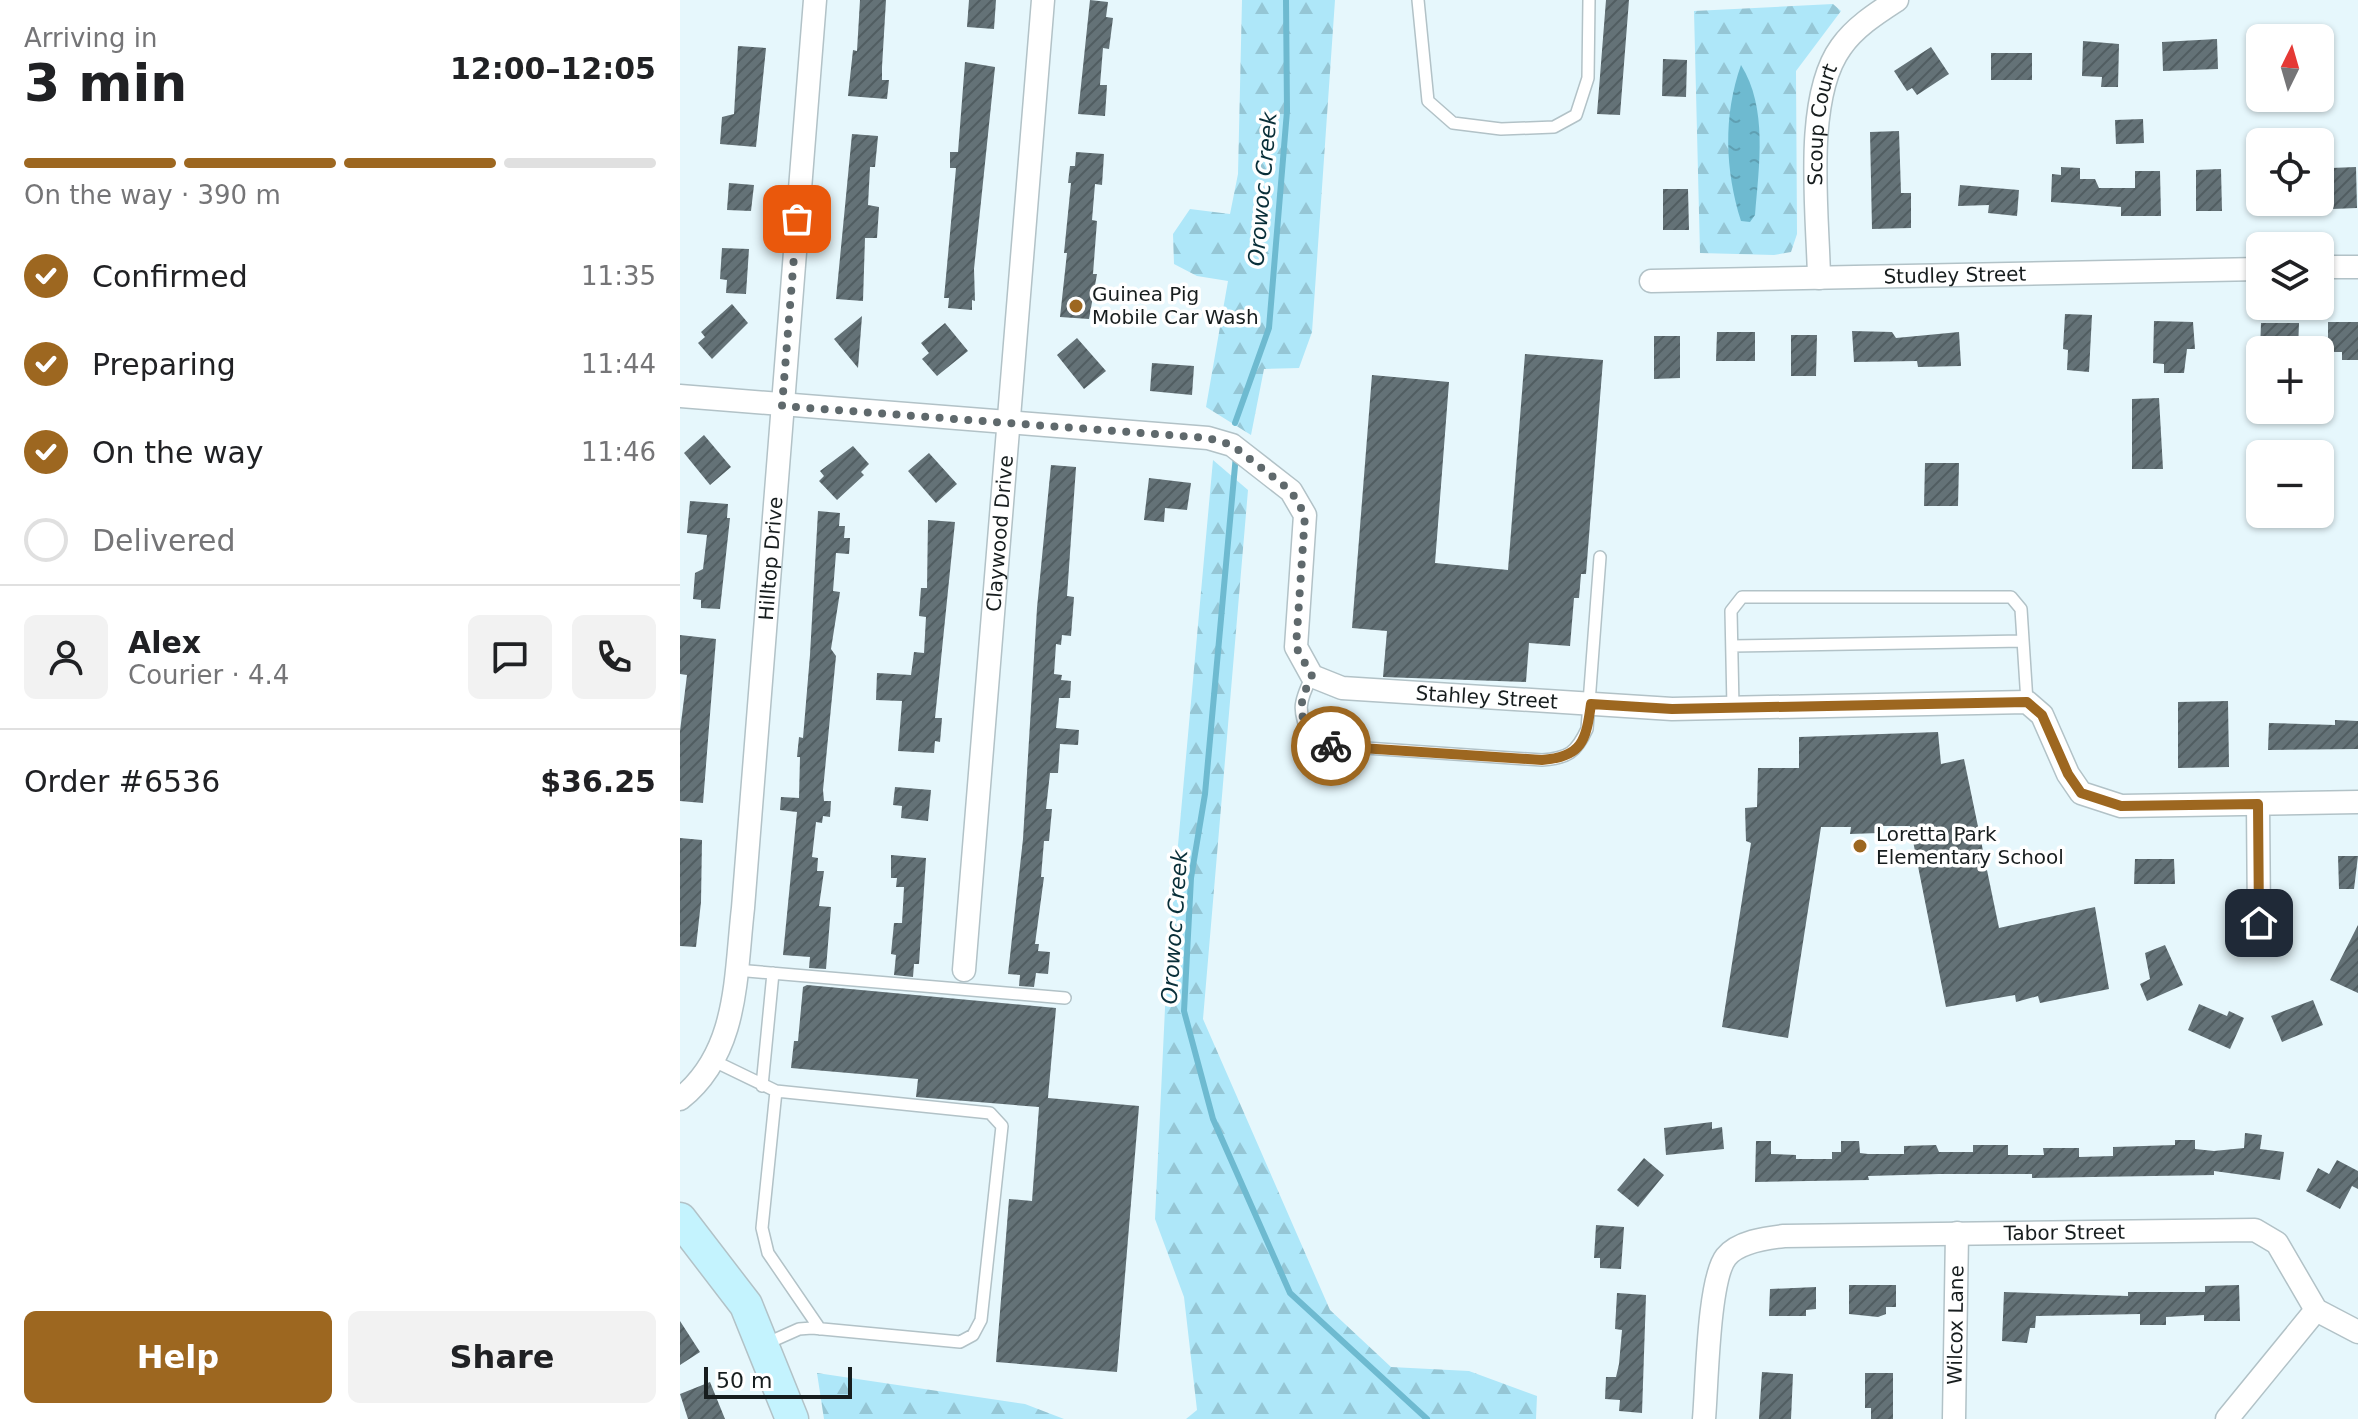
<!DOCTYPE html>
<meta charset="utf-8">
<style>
:root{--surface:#fff;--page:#f2f2f2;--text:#202124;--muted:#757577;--line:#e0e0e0;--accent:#9d6720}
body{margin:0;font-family:"DejaVu Sans",sans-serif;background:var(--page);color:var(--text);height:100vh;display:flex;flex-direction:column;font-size:30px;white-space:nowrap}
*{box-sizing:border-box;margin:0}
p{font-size:26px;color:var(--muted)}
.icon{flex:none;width:44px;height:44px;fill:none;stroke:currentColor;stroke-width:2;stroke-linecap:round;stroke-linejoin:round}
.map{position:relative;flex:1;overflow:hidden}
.details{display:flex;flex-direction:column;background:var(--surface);width:680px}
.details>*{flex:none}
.needle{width:52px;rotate:5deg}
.tools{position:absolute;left:1566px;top:24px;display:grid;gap:16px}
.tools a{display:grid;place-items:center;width:88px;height:88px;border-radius:12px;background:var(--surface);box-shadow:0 2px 6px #0004;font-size:40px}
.scale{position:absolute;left:24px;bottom:20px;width:148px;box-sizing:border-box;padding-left:8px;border:4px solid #171d1e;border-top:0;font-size:22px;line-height:28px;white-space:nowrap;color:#171d1e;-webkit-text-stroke:6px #fff;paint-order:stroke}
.pin{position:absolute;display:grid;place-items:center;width:68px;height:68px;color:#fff;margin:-34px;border-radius:16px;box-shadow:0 4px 12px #0006}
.courier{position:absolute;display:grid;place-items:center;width:80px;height:80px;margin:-40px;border:6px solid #9d6720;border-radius:50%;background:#fff;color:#222;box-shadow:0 2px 10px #0007}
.summary em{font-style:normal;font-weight:800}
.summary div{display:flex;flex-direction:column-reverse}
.summary{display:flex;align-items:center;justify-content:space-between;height:136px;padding:0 24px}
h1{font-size:52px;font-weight:800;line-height:60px}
.bar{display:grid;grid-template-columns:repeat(4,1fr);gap:12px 8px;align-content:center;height:96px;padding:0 24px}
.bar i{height:10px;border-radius:6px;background:var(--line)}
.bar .on{background:var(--accent)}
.bar p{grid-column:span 4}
.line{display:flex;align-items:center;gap:20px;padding:0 24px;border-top:2px solid var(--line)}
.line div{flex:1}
.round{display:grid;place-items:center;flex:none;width:84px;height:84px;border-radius:12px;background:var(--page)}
ol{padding:0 24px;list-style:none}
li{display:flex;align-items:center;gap:24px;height:88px}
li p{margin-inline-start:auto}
li .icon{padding:8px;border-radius:50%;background:var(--accent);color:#fff;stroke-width:4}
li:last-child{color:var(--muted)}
li i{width:44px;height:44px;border:4px solid var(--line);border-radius:50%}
.primary-button{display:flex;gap:16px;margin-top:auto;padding:16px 24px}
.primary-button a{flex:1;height:92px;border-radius:12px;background:var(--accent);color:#fff;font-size:32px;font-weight:800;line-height:92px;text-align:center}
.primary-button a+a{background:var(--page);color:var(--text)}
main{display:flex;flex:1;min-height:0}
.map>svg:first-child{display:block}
.forest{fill:url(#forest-firs)}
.water{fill:url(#water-ripples)}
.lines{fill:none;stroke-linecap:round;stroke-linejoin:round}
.stream{stroke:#6ebad0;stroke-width:6}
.building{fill:url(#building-hatch)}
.lane-casing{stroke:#b2c2c7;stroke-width:14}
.street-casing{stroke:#b2c2c7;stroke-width:25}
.secondary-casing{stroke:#b2c2c7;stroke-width:35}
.lane{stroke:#fff;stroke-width:11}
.street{stroke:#fff;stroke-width:22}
.secondary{stroke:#c4f3fe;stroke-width:32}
.done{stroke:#5f696c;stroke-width:8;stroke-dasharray:0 14.4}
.route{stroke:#9d6720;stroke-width:10}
.poi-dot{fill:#9d6720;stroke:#fff;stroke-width:3}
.labels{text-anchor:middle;stroke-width:7;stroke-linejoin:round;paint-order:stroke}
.street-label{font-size:20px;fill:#171d1e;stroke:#fff}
.poi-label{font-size:20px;fill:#171d1e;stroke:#fff;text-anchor:start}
.water-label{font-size:22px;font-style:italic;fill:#092f39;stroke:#fff}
</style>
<main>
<section class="details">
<div class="summary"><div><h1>3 min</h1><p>Arriving in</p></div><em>12:00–12:05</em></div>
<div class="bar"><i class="on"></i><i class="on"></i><i class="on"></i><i></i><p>On the way · 390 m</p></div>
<ol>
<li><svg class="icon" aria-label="check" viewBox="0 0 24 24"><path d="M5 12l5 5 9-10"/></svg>Confirmed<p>11:35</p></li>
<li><svg class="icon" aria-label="check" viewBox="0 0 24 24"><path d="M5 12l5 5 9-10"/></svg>Preparing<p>11:44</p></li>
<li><svg class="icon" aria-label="check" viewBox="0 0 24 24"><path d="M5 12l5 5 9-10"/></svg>On the way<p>11:46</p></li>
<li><i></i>Delivered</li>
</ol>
<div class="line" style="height:144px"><a class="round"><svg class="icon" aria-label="person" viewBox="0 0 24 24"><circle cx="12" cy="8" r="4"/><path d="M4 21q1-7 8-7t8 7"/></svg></a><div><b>Alex</b><p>Courier · 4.4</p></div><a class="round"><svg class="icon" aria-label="chat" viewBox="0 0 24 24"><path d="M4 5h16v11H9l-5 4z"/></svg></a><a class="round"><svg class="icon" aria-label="phone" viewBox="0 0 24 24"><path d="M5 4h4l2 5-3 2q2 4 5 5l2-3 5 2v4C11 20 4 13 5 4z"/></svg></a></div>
<div class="line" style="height:104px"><div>Order #6536</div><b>$36.25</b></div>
<div class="primary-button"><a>Help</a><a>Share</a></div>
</section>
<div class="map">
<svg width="1678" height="1419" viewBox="0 0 1678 1419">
<defs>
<pattern id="forest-firs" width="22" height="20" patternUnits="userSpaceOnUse" patternTransform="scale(2)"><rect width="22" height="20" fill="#aee7f9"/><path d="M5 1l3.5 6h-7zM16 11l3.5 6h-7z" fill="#95c6d5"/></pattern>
<pattern id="water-ripples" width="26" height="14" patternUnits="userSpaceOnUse" patternTransform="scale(2)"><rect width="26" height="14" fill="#6ebad0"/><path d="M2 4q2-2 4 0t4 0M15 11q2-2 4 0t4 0" fill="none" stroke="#5f9fb2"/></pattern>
<pattern id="building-hatch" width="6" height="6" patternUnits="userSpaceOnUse" patternTransform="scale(2)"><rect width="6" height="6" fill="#647277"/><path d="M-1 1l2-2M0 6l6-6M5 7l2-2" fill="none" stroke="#515d61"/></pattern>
</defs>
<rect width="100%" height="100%" fill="#e6f7fc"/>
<path class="forest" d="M562 0H655L632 332 619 368 584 369 571 435 526 407 548 281 517 276 494 264 493 234 510 209 550 214 558 174Z
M1153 4 1161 11 1116 71 1117 234 1111 252 1094 255 1020 253 1014 11Z
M533 460 568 490 523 1019 650 1310 711 1367 789 1371 857 1396 856 1419H506L517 1410 504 1297 475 1219 487 966Z
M137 1373 345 1404 384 1419H144Z"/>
<path class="water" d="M1061 65C1088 108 1079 166 1075 215L1070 222 1061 221C1045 170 1043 116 1061 65Z"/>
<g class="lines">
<path class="stream" d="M555 423 589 328 607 111 606 0
M556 455 525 794 511 878 504 1011 533 1119 610 1293 747 1419"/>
</g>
<path class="building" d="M180 0H206L202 67V80H209L207 99 168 96 173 50 177 51Z
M289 0H316L314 29 287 27Z
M410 0 428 2 426 17 433 18 429 49 423 48 420 85H427L425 116 398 114Z
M926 0H949L940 115 917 114Z
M1537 39 1538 69 1483 71 1482 42Z
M1403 41 1439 44 1438 87H1421L1422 77 1402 76Z
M58 46 86 48 76 147 40 144 42 117 54 114Z
M1251 47 1269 74 1237 95 1232 88 1227 91 1214 71Z
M1311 53H1352V80H1311Z
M983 59 1007 60 1006 97 982 96Z
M285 62 315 67 294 269 295 301 292 300V310L268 308 269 298H264L276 168H270V152H278Z
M1463 119 1464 143 1436 144 1435 120Z
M1219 131 1221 193H1231V228L1192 229 1190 132Z
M172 134 198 136 195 167H190L188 205 199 207 197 238H185L183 301 156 299Z
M396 152 424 154 422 185 415 184 412 220 417 221 413 274H417L409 319 380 317 387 253H384L391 183H388L390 166H395Z
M1381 167 1400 168V179H1415L1419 188H1455V171H1480L1481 216H1441V207L1371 202 1372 174 1381 175Z
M1676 167 1677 208 1652 209V196H1640V178H1651V168Z
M1541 169 1542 211H1516V170Z
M49 183 74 185 71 211 47 210Z
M1280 185 1339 190 1337 216 1308 213 1309 205 1278 206Z
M983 189H1008L1009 230H983Z
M42 248 69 249 66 294 46 293 47 280 40 279Z
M52 304 68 323 32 359 18 343 25 337 21 332Z
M1385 314 1412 315 1409 372 1387 370 1388 350 1383 349Z
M182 316 178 368 154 339Z
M1474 321 1513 322 1515 349H1507L1504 373H1484V364L1473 363Z
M1648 322H1678V360H1662V352H1648Z
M265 323 288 351 257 376 242 359 249 353 241 343Z
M1581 323H1619L1618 350H1580Z
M1172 331 1212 332 1216 338 1279 332 1281 366 1238 367 1237 361 1174 362Z
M1037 332H1075V361H1036Z
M1111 335H1137L1136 376H1111Z
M974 336H1000V378L974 379Z
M397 338 426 371 404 389 377 355Z
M845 354 923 360 906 574H901L899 598H894L890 646 849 643 846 682 703 677 707 631 672 628 692 375 769 382 755 563 828 570Z
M472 363 514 366 512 395 470 391Z
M1479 398 1483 469H1452V399Z
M24 435 51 467 30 485 4 453Z
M173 446 189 464 181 472 184 475 157 500 139 481 144 476 140 471Z
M249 453 277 484 256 503 228 471Z
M1245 463H1279L1278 506H1244Z
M371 465 396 467 387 596 394 597 391 636 382 635 381 645 376 644 374 674 382 675 381 680 391 681 390 698H379L376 728 399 730 398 745 380 744 378 773H370L366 809H372L369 841H364L361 877H364L355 944H359L358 951 370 952 368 974 356 973 354 987 339 986 340 975 328 974 343 839 357 608Z
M469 478 511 483 507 510 485 508 484 522 464 520Z
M10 501 48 504 47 518H50L40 609 21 608V600L13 599 15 573 23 569 27 535 7 533Z
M138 511 160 513 159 526H165L164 538H170L169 554 156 553 153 591 160 592 151 649 156 656 143 790 144 801H151L150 817 143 816 142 823 136 822 132 857 138 858 137 871H144L139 906 151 907 146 969 129 968 130 957 103 955 117 812 100 810 101 797 119 798 120 757H117L119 737 123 738 130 655Z
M248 520 275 522 255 718H262L260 742 255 741 254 753 218 751 222 701 196 700 197 673 231 675 234 652 244 653 246 617 239 616 241 588H247Z
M0 635 36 639 23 803 0 801V731L7 675 0 674Z
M1548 701 1549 767 1498 768V702Z
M1655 720 1678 721V749L1588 750 1589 723 1655 725Z
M1258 732 1261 764 1284 759 1319 928 1415 907 1429 989 1360 1003 1358 996 1336 1002 1335 995 1266 1007 1230 826H1201L1199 833 1170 834 1171 827H1141L1108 1038 1042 1027 1071 843 1066 841 1065 808 1077 807 1078 768H1119V737Z
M215 787 251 790 248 821 221 818 222 806 213 805Z
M0 838 22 840 21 902 16 947 0 946Z
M211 855 246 858 239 964H234L233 977 214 975 216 955 211 954 214 923H222L224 887H216L217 878H211Z
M1658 856H1678L1674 889H1659Z
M1455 859H1494L1495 884H1454Z
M1678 925V993L1650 980Z
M1485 945 1503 985 1467 1001 1460 984 1470 979 1465 953Z
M127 985 376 1008 368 1098 459 1106 437 1372 316 1362 329 1199 352 1201 359 1107 236 1097 238 1079 111 1068 114 1041H118L123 987Z
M1633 1000 1643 1025 1602 1042 1591 1016Z
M1519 1004 1547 1016 1549 1011 1564 1018 1550 1049 1508 1030Z
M1032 1122V1129L1042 1127 1044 1149 986 1155 984 1128Z
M1565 1133 1582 1135 1580 1149 1604 1152 1600 1180 1534 1171V1175L1352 1178V1174H1259L1188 1176 1189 1180 1075 1182 1076 1141H1091V1154L1116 1155V1159H1152V1152H1161V1141H1179L1180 1153 1188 1154H1224V1146L1256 1145 1259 1152H1293V1145H1328V1155H1364L1363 1148H1399V1157L1433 1156V1147L1495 1145V1140H1515V1149L1534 1151 1564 1148Z
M964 1158 984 1175 958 1207 937 1190Z
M1657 1160 1678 1171V1189L1672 1186 1660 1209 1626 1191 1638 1168 1649 1174Z
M916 1225 944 1227 941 1269 920 1268V1258H914Z
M1169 1285H1216V1307H1206V1314L1198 1317 1169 1314Z
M1559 1285 1560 1321H1524V1315L1486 1317V1325H1460V1314L1356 1316 1355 1328H1350L1347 1343 1322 1341 1324 1292 1448 1296V1292H1525V1286Z
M1136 1287V1309L1126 1310V1316H1089L1090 1289Z
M937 1293 966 1295 962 1413 939 1411 940 1400 925 1399 926 1377H936L939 1364 942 1330 935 1329Z
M0 1321 20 1352 0 1365Z
M1082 1372 1113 1374 1111 1419H1079Z
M1185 1373H1213V1419H1191V1408H1185Z
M30 1382 45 1419H8L0 1394Z"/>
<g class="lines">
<defs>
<path id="lane" d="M738 0 748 101 773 123 821 129 874 127 896 115 908 78 909 0
M1052 646 1343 641
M632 676C618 704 618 710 630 739L642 745 862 760C888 758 896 753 907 729L920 557
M1053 707 1051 611 1062 597H1331L1341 609 1347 702
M56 970 385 998
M34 1061 96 1091 310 1113 322 1126 301 1320 293 1335 280 1342 132 1328 119 1329 83 1345
M82 1086 93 973
M96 1091 82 1228 88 1253 140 1329"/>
<g id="street">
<path d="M1640 267H1678"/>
<path id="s1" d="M1139 278C1138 215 1123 99 1161 47 1175 27 1197 13 1217 0"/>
<path id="s2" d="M971 281 1580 269"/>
<path id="s3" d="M0 396 528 438 552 445 611 491 625 515 616 647 632 676 662 688 992 709 1347 702 1362 715 1388 774 1401 793 1441 806 1678 802"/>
<path d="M1578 804 1579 923"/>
<path id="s4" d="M284 970 363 0"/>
<path id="s5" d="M0 1099C59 1052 55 977 63 908L135 0"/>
<path id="s6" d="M1024 1419C1027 1386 1028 1280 1046 1257 1058 1242 1086 1238 1104 1236L1575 1230 1597 1243 1636 1310 1678 1332"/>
<path id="s7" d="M1274 1419 1277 1233"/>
<path d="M1547 1419 1636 1310"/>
</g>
<path id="secondary" d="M0 1219 66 1305 112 1419"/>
</defs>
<use href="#lane" class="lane-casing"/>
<use href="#street" class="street-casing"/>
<use href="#secondary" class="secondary-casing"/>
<use href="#lane" class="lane"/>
<use href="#street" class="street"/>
<use href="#secondary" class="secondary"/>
</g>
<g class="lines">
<path class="done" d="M117 219 102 406 528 438 552 445 611 491 625 515 616 647 632 676C618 704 619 710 630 739L651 746"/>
<path class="route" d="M651 746 862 760C902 757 906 741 911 704L992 709 1347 702 1362 715 1388 774 1401 793 1441 806 1578 804 1579 923"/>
</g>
<g class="poi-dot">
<circle cx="396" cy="306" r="8"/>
<circle cx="1180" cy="846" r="8"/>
</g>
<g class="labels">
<g class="street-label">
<text dy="7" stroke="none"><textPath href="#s1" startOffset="154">Scoup Court</textPath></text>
<text dy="7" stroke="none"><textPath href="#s2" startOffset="304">Studley Street</textPath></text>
<text dy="7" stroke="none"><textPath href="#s4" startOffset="438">Claywood Drive</textPath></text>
<text dy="7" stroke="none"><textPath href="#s5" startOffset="558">Hilltop Drive</textPath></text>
<text dy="7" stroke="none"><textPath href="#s3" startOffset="1000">Stahley Street</textPath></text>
<text dy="7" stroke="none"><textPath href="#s6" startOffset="508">Tabor Street</textPath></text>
<text dy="7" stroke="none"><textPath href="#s7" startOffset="94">Wilcox Lane</textPath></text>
</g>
<g class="poi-label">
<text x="412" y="301">Guinea Pig<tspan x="412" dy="23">Mobile Car Wash</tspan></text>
<text x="1196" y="841">Loretta Park<tspan x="1196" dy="23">Elementary School</tspan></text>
</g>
<g class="water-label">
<text transform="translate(582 189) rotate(-85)" y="8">Orowoc Creek</text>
<text transform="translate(494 927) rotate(-86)" y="8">Orowoc Creek</text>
</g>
</g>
</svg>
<div class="tools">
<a><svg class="needle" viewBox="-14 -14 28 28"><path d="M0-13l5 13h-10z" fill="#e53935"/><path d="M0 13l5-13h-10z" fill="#757577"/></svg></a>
<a><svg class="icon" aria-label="locate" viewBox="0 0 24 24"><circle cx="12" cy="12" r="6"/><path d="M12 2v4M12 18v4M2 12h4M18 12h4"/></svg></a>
<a><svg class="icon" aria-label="layers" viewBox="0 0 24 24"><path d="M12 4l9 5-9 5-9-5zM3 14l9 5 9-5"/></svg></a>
<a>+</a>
<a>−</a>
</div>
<div class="scale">50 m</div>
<div class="pin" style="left:117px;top:219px;background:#ea580c"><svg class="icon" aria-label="bag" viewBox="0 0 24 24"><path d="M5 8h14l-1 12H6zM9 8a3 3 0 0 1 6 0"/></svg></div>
<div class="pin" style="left:1579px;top:923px;background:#1f2937"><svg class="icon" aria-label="home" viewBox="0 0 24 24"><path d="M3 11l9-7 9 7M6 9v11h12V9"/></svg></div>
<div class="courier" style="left:651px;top:746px"><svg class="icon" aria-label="bike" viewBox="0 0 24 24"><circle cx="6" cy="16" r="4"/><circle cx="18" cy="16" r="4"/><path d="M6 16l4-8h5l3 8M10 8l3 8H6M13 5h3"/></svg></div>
</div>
</main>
